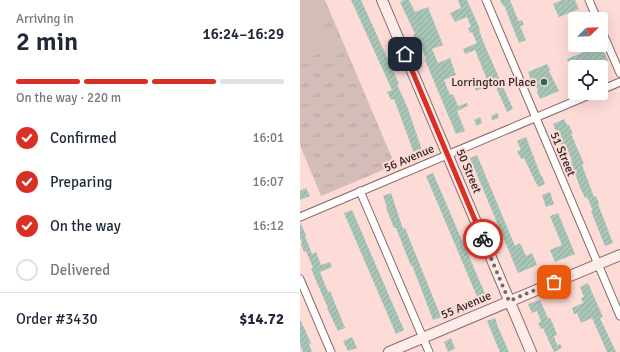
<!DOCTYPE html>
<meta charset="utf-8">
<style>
:root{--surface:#fff;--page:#f2f2f3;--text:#1f2937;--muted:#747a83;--line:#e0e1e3;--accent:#d93025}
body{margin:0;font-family:Signika,sans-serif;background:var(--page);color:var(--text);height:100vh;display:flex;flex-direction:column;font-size:15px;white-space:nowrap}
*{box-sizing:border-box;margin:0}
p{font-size:13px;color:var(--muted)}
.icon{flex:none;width:22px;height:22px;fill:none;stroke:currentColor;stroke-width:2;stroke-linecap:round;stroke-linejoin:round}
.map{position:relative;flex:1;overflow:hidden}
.panel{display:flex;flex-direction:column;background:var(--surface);width:300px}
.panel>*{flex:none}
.needle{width:26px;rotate:67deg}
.tools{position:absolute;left:268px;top:12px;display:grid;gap:8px}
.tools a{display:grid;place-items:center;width:40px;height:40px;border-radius:4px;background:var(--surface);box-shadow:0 4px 16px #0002;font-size:20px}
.pin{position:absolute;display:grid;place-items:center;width:34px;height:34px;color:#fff;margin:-17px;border-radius:8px;box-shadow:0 2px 6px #0006}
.courier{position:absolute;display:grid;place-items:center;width:40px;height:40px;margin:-20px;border:3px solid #d93025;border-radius:50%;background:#fff;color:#222;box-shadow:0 1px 5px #0007}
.head em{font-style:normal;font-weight:600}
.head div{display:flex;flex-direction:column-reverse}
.head{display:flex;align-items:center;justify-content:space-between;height:68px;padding:0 16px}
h1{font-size:26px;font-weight:600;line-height:30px}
.bar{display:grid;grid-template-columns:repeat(4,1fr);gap:6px 4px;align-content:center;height:48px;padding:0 16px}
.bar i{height:5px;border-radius:3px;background:var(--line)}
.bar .selected{background:var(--accent)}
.bar p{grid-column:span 4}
.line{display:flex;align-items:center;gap:10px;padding:0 16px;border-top:1px solid var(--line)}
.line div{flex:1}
ol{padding:0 16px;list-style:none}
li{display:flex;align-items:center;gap:12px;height:44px}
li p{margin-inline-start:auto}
li .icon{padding:4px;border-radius:50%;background:var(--accent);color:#fff;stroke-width:4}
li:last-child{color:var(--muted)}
li i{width:22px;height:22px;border:2px solid var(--line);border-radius:50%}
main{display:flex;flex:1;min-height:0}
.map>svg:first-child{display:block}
.park{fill:url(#park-tufts)}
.pitch{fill:#d4bdb9}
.building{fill:url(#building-hatch)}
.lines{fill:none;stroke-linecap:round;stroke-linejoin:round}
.street-casing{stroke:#896b67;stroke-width:9}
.secondary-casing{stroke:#896b67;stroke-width:12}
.street{stroke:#fff;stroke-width:7}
.secondary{stroke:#fdecea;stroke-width:10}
.done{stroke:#7a6664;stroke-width:4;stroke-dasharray:0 7.2}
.route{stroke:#d93025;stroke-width:5}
.poi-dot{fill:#2e6850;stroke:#fddbd7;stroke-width:1.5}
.labels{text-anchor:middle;stroke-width:4;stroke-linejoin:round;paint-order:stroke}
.poi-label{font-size:12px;fill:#342726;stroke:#fddbd7;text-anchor:end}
.street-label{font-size:12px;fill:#342726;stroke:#fddbd7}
</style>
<main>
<section class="panel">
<div class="head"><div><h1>2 min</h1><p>Arriving in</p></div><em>16:24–16:29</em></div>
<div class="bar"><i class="selected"></i><i class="selected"></i><i class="selected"></i><i></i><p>On the way · 220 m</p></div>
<ol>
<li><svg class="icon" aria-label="check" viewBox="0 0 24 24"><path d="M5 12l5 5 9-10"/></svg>Confirmed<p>16:01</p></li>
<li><svg class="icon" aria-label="check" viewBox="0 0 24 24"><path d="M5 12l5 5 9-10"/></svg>Preparing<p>16:07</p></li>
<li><svg class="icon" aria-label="check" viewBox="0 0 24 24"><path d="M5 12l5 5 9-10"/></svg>On the way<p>16:12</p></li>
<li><i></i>Delivered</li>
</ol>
<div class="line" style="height:52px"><div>Order #3430</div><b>$14.72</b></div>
</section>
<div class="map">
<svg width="320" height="352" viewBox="0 0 320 352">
<defs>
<pattern id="park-tufts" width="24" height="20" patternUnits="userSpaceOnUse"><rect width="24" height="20" fill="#d4bdb9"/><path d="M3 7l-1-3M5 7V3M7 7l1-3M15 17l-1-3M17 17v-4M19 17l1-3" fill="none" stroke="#b7a29f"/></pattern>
<pattern id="building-hatch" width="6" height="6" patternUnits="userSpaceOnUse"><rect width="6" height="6" fill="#a8c6b8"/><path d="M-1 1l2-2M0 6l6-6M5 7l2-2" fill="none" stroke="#91aa9e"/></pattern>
</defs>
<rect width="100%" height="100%" fill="#fddbd7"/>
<path class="park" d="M0 0H25L95 165 21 196 0 145Z"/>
<path class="pitch" d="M10 2 17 4 33 47C24 52 11 59 0 56V6Z"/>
<path class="building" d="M51 0H61L66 11 99 84H97L108 109 122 150 114 153 94 99 91 100 87 92 92 90Z
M102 0H109L115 12 128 7 143 45 132 49 138 63 150 58 156 75 144 80 150 95 153 94 158 106 167 103 168 106 157 111 165 131 156 134 125 60 126 59 120 44 118 45 113 35 115 34 100 2 103 1Z
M158 0H167L180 29 179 30 185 46 213 109 207 112 193 80 188 82 175 50 165 54 163 49 177 43 172 32 170 33 168 28 171 27 167 17 155 22 152 17 150 13 161 8Z
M200 0H210L218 20 219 21 222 20 224 25 220 26 226 40 219 43 204 5 203 6Z
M262 0H275L279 9 259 17 253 4Z
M301 45 308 61 295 67H275V79L267 59Z
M247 64 250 70 249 71 259 91 240 99 237 92 238 91 233 79 231 80 228 72Z
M185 81 187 87 176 91 174 86Z
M197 113 199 118 192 120 191 116Z
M180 117 182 123 177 126 174 120Z
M264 119 267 125H269L273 134H271L284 164 282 165 294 197 296 196 299 203 298 204 313 243 305 246 291 211H293L287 197 285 198 279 185 271 161H272L265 143 261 145 259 138 257 139 254 131H256L253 124Z
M226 137 241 176H242L245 184 238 187 224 158 221 159 217 151 221 150 217 141Z
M177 155 215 246 220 243 226 256 232 253 237 265 218 273 170 158Z
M133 173 186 296 178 299 126 176Z
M6 188 10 196 0 200V191Z
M250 192 254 204 246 207 242 195Z
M91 193 103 229 105 228 141 317 133 320 112 265 111 266 96 228H94L86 208 87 207 83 196Z
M52 210 104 330 96 334 44 213Z
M258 213 275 254 255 262 250 250 262 245 250 216Z
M0 222 6 235 5 236 12 254 16 252 21 265 30 262 32 267 20 272 28 292 30 291 45 328 38 331 27 308H28L11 269 13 268 6 251 4 252 1 244 2 243 0 237Z
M288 283 303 317 300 318 316 352H307L292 318 281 323 277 313 274 314 272 308 283 303 281 298 284 297 280 287Z
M240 300 246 314 248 318H250L253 324 257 335 254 336 257 345 260 344 262 348 254 352 243 328 241 329 238 323 241 322 237 311 232 313 228 304Z
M195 318 198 327 209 352H200L197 345 187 321Z
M0 319 11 343 9 344 12 352H3L0 345Z
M52 337 57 348 48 351 43 341Z
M151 338 155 349 148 352 144 342Z"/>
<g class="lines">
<defs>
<path id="street" d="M186 0 320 316
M289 0 297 19
M301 29 320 73
M301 90 320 82
M60 191 129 352
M0 217 294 93
M0 279 31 352"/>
<path id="secondary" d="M82 0 231 352
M89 352 320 255"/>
</defs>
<use href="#street" class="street-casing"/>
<use href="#secondary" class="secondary-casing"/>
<use href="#street" class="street"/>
<use href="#secondary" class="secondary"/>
</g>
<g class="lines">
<path class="done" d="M183 239 209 301 254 282"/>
<path class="route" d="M105 54 183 239"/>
</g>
<circle class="poi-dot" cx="244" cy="82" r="4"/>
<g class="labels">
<g class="poi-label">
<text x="236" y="86">Lorrington Place</text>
</g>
<g class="street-label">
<text transform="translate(263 154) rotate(67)" y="4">51 Street</text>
<text transform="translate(109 158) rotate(-23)" y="4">56 Avenue</text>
<text transform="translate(169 171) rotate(67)" y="4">50 Street</text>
<text transform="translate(166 305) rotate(-23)" y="4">55 Avenue</text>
</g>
</g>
</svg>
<div class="tools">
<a><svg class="needle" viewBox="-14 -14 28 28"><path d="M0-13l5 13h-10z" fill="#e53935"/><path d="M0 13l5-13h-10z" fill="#747a83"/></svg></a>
<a><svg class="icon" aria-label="locate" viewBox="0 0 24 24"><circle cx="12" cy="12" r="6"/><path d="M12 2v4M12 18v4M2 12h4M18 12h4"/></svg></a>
</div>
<div class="pin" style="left:254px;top:282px;background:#ea580c"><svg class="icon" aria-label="bag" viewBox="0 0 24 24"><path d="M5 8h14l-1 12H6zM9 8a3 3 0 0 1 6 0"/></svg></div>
<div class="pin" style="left:105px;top:54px;background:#1f2937"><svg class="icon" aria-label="home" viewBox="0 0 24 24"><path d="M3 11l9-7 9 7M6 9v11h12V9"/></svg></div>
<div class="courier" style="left:183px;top:239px"><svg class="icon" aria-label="bike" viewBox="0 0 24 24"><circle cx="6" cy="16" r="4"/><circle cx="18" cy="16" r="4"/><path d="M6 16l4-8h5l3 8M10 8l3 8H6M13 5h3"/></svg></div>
</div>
</main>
